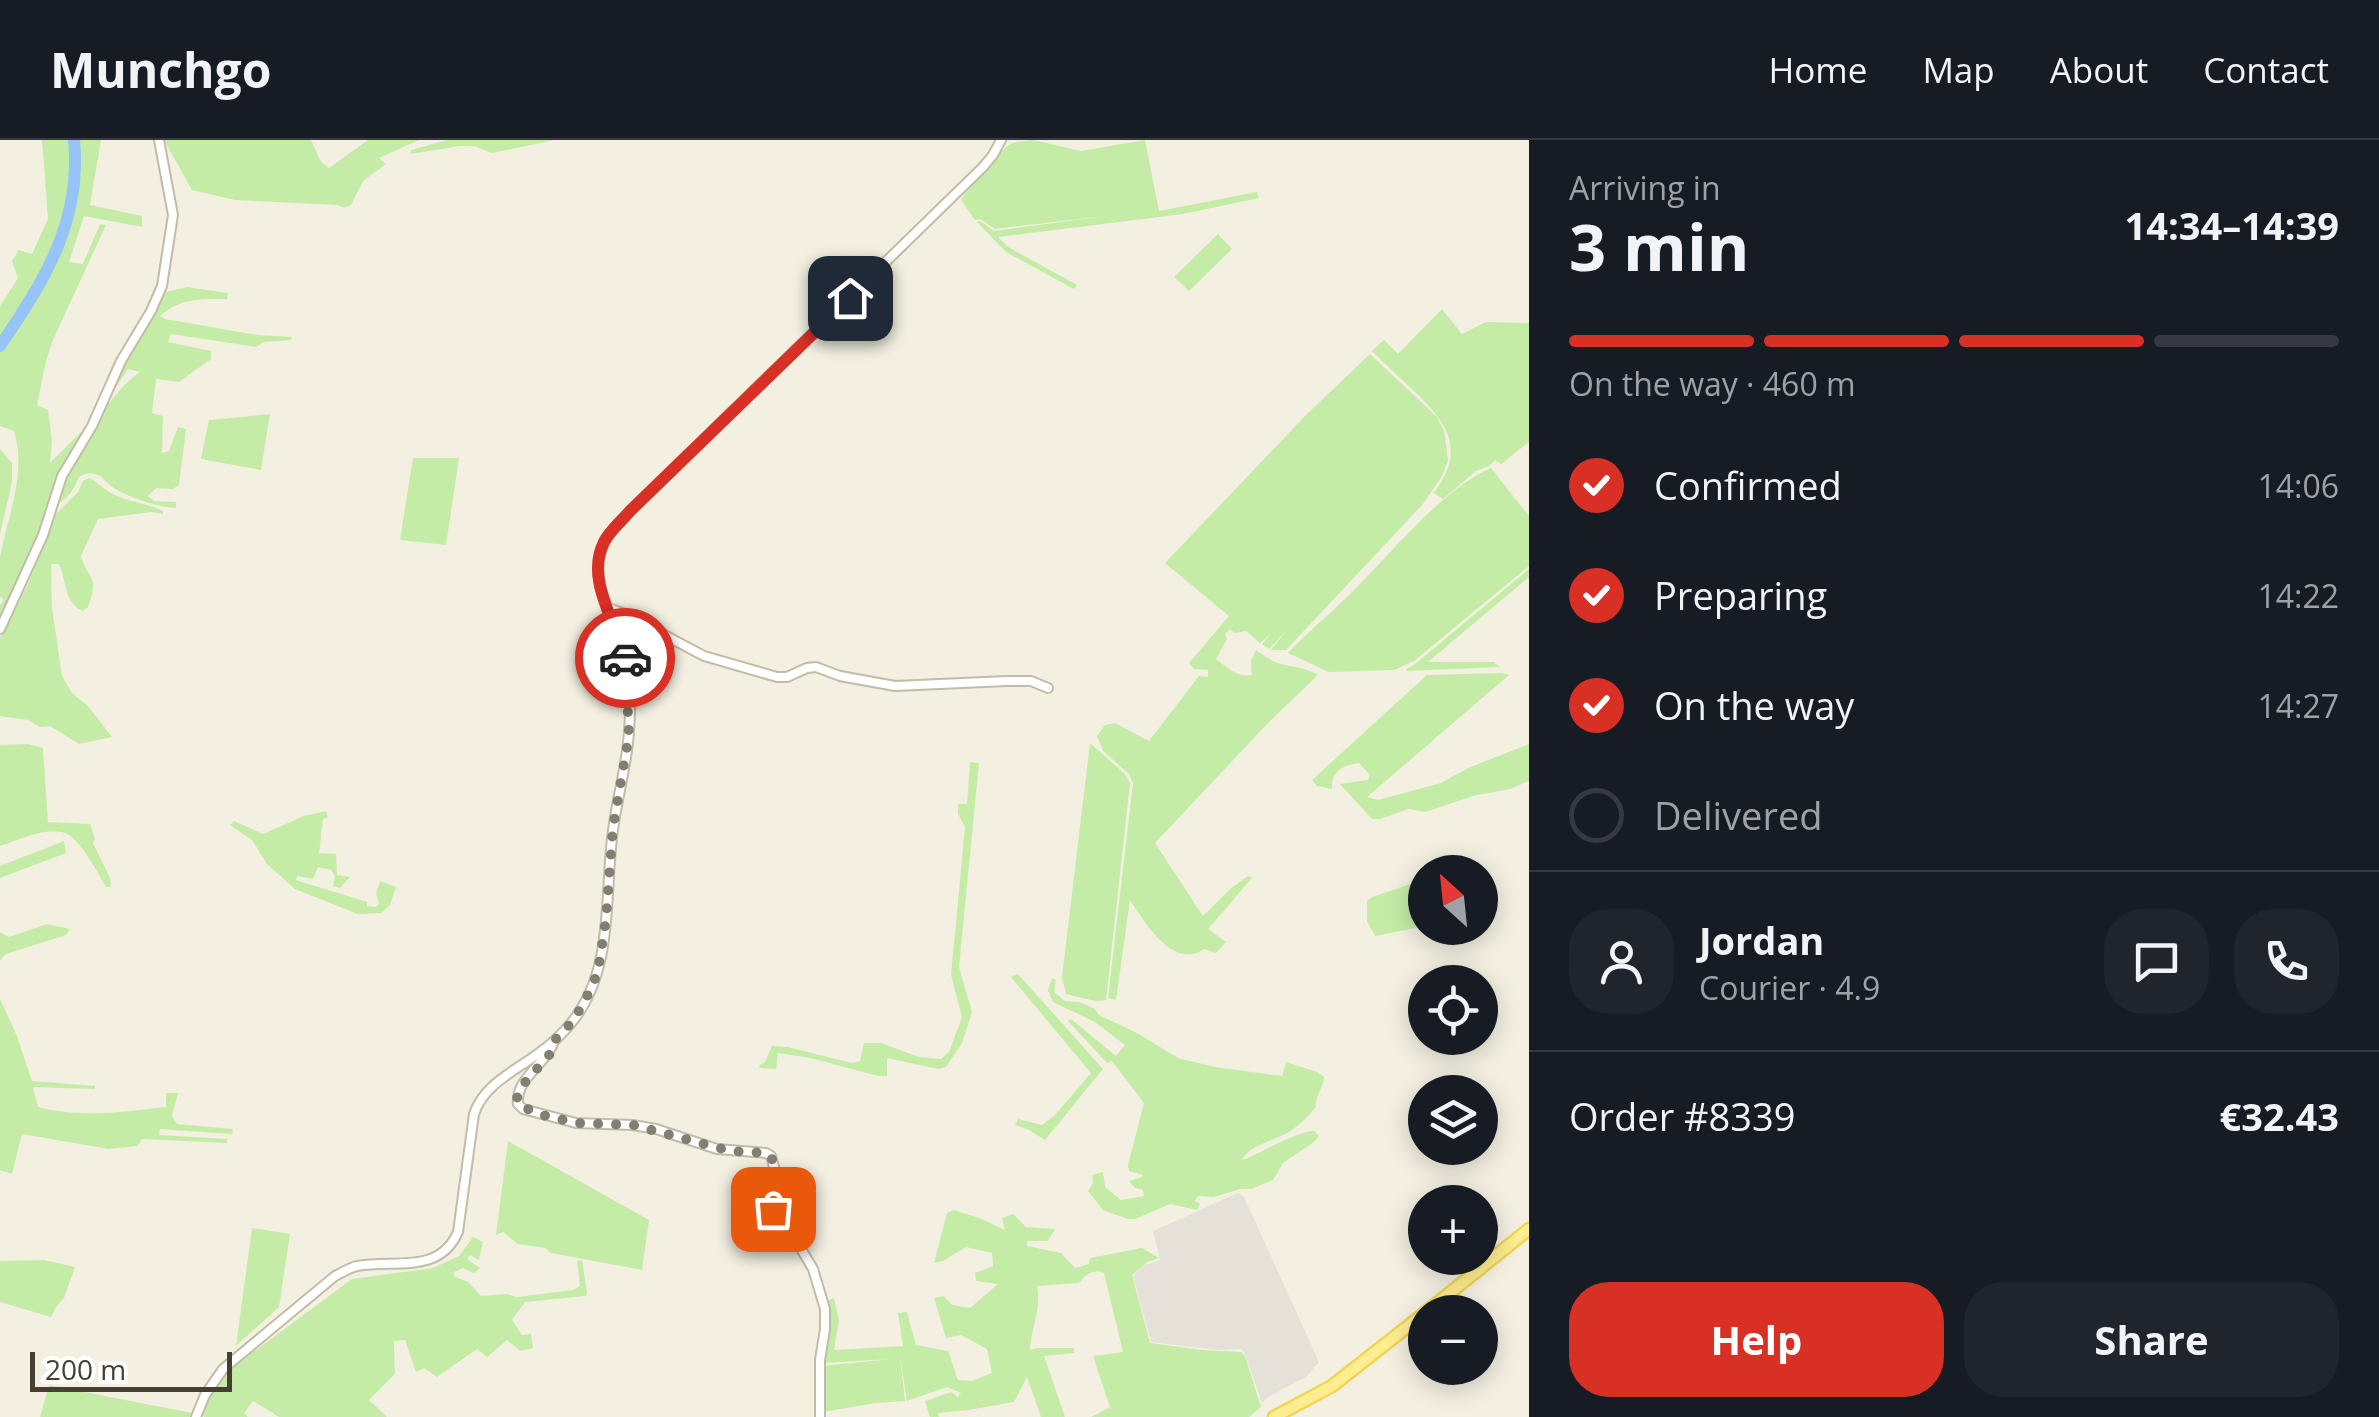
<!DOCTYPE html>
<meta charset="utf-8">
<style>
:root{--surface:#171b24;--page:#20242c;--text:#f1f3f6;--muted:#9ea1a6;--line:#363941;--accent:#d93025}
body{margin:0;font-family:"Open Sans",sans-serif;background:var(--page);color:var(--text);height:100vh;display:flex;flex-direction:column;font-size:38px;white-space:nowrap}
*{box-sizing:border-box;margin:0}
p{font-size:32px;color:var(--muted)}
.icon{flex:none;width:55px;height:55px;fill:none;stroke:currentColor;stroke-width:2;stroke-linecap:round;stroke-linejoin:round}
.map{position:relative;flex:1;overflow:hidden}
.panel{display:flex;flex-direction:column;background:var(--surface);width:850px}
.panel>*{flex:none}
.needle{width:65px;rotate:333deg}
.buttons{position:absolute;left:1408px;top:715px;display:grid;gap:20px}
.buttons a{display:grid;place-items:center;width:90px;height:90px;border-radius:50%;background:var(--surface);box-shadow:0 5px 25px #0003;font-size:50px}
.scale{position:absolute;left:30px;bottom:25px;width:202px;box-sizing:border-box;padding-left:10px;border:5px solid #454032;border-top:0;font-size:28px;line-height:35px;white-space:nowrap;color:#454032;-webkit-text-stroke:8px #fff;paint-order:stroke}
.pin{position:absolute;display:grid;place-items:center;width:85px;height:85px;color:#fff;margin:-42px;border-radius:20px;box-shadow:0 5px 15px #0006}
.courier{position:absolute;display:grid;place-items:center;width:100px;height:100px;margin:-50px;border:8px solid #d93025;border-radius:50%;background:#fff;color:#222;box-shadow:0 2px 12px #0007}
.summary em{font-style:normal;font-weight:700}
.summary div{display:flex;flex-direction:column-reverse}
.summary{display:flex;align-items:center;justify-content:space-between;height:170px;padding:0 40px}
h1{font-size:65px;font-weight:700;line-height:75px}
.bar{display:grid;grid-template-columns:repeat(4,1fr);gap:15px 10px;align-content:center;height:120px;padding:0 40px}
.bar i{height:12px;border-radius:8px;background:var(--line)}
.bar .active{background:var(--accent)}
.bar p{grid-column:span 4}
.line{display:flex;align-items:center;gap:25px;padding:0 40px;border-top:2px solid var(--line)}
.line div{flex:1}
.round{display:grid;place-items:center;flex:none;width:105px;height:105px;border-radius:40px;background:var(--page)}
ol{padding:0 40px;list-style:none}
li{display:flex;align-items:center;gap:30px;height:110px}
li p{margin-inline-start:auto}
li .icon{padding:10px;border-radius:50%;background:var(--accent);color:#fff;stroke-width:4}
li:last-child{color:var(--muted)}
li i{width:55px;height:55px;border:5px solid var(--line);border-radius:50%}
.primary-button{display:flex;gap:20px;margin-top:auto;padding:20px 40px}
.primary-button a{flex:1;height:115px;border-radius:40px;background:var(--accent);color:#fff;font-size:40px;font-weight:700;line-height:115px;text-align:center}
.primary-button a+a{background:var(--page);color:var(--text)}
header{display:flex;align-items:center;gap:60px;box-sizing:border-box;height:140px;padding:0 50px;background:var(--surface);border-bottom:2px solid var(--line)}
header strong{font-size:48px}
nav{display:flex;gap:55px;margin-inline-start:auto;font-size:35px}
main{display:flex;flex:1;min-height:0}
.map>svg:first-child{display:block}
.industrial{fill:#e5e1d8}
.green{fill:#c4eca6}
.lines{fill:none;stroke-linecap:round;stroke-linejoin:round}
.river{stroke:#97c4f7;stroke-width:12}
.minor-casing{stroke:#c2bca7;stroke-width:12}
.major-casing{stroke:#f0d454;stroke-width:15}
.minor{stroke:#fff;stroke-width:8}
.major{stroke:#ffed90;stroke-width:10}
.done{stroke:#827e70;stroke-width:10;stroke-dasharray:0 18}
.route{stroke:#d93025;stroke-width:12}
</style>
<header>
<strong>Munchgo</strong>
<nav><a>Home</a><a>Map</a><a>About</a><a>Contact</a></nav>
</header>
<main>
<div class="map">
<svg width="1529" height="1277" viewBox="0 0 1529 1277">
<rect width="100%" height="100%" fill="#f3f0e2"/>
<path class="industrial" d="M1238 1053 1244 1057 1319 1222 1307 1236 1270 1256 1262 1263 1244 1211 1241 1209 1219 1210 1151 1202 1133 1136 1143 1126 1160 1120 1153 1091Z"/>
<path class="green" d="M42 0H101L90 65 142 76V87L84 76 69 122 83 124 100 84 106 85 53 200 46 221 37 265 48 270 52 302 50 323 81 292 83 296C66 321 53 345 47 375L0 480V465L4 460 0 457C0 444 0 429 0 417 8 375 27 333 14 291L0 286V166L18 138 12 121 19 110 32 114 48 79Z
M164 0H311L321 22 329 28 368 0H419L379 18 386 24 363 41 351 65 345 68 337 65 235 60 192 50Z
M447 0H554L492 13 474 6H460L410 14 411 10Z
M1033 0 1081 11 1145 0 1159 71 1257 52 1259 58 1183 74 998 97 1008 107 1077 145 1074 149 1006 112 977 82 980 81 994 91 1106 76 995 89 980 79 975 80 961 60C967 51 1002 8 1009 5 1016 1 1025 1 1033 0Z
M1218 94 1232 109 1189 151 1174 137Z
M187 147 228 153 227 159C200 159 180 158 160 176L165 179 258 195 292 197 291 200 264 202 256 207 171 194 168 202 211 211V219L179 242 156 239 152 273 163 276 162 313 169 311 178 287 186 289 179 345 173 349 156 348 148 356 154 361 176 362V368C157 367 130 358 114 348 107 344 102 335 95 334 88 332 85 334 79 337 75 347 69 359 58 363 73 320 103 258 140 232L128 229 108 259 123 223 166 152Z
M1442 169 1462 194 1486 182 1529 183V302L1501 324 1495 320 1489 326 1476 331 1443 359 1434 353C1467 308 1447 283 1413 250 1399 237 1385 224 1372 211L1384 200 1398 214Z
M1370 214 1437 277 1444 290 1448 320 1442 336 1423 364 1286 510H1271L1287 490 1269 509 1262 504 1271 494 1260 503 1246 491 1235 493 1230 489 1225 494 1227 499 1216 519C1227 527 1238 538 1252 535L1251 521 1256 510C1263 515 1269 520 1278 523 1293 528 1302 526 1318 535L1268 583 1155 703 1203 776 1230 749 1248 736 1252 738 1208 789 1226 802 1216 813 1204 809C1173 831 1144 781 1130 760L1116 860 1108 858 1133 643 1129 634 1103 611 1097 596 1105 585 1115 583 1149 601 1199 536 1208 537V530L1194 529 1189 523 1229 476 1165 423 1305 276Z
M270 274 261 330 201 319 209 280Z
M0 309 12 323V342L0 394Z
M413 318H459L446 405 400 400Z
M1491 328 1529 376V426L1414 521 1394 530 1329 532 1288 513C1308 492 1330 474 1351 453 1390 415 1442 349 1491 328Z
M89 338C98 342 102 348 111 353 127 362 146 363 163 371V374L151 372 98 379 81 416C88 441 100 434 88 467L83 471C64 463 67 442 59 424H51L52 468 62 536 72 553 88 566 112 597 79 604 50 586 40 587 28 580 0 576V498L29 442 55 375 78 352 83 341Z
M1529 429V437L1428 522H1494L1500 527 1407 531 1406 529 1414 525Z
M1502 533 1509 535 1367 657 1378 660 1441 643 1468 628 1529 604V641L1510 649 1473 656 1425 672 1408 669 1381 679H1372L1340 644 1368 640 1370 635 1359 623C1344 625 1331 631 1332 649L1317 646 1312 640 1427 535Z
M1090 603 1124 633 1130 643 1106 860 1095 861 1066 854 1062 837Z
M28 604 43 608 48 682 90 684 95 699 93 703 110 738 111 747H106C99 734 81 702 69 695 50 684 18 701 0 706V605Z
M970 622 979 623 959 827 972 872 962 903 946 927 938 929 887 918V936H878L811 918 778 913 776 929 759 928 760 925 765 922 772 906 788 907 852 923 860 921 864 903H881L919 917 941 919 949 912 962 877 951 835 965 687 958 674V664H967Z
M326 671 328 677 323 679 319 713 336 714 337 735 350 737 340 748 333 746 335 736 331 730 318 727 313 739 297 736 296 740 367 762V766L375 767 379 764 376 753 380 741 396 747 390 765 381 773 358 774 295 749 267 724 252 700 230 685 234 681 263 694 304 676Z
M64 701 66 713 0 738V726Z
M1413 743 1425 751V786L1375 796 1367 781V761L1372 757Z
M47 784 70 789 66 795 6 814 0 820V792L9 797Z
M1018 834 1103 929 1045 1000 1029 990 1015 985 1018 979 1042 985 1055 975 1091 933 1011 837Z
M1052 838 1056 840 1054 852 1065 861 1079 862 1095 869 1099 875 1137 893 1178 918 1215 927 1282 936 1286 922 1317 932 1324 937C1323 948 1315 956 1316 967 1309 975 1301 984 1292 990 1276 1001 1253 1003 1242 1019H1246C1263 1011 1298 991 1314 991L1319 996 1314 1002 1283 1023 1273 1040 1251 1049H1240L1214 1057 1198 1056 1195 1061 1200 1064 1197 1070 1170 1064 1135 1079H1127L1103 1070 1088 1051 1093 1043 1092 1035 1103 1032 1105 1047 1121 1060 1144 1056 1143 1050 1135 1048 1129 1041 1142 1037 1143 1035 1129 1031 1128 1025 1144 963 1112 921 1107 923 1068 881 1071 879 1116 916 1125 905 1095 882 1053 862 1048 850Z
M0 859 17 896 32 941 95 946V949L33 947 38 967C81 978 123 972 166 967V953H178L172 976 177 984 233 989 232 994 160 989 159 995 227 999V1003L142 999 137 1006 109 1009 22 994 12 1034 0 1030Z
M508 1001 649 1080 642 1130 551 1113 545 1108 518 1104 503 1092 496 1095Z
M954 1070 982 1079 1005 1090 1002 1078 1013 1074 1026 1087 1055 1089 1048 1101H1027V1106L1061 1113 1075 1128 1089 1124 1090 1118 1142 1108 1159 1118 1148 1122 1132 1135 1150 1203 1203 1210 1241 1212 1245 1216 1261 1267 1249 1277H1091L1110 1267 1093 1216 1123 1212 1104 1133C1093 1129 1086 1134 1079 1143L1037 1146C1042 1168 1031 1187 1030 1210L1037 1208H1074V1213L1044 1216 1065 1277H1041L1027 1237 1014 1262 968 1270 938 1273 939 1277H930L925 1261 951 1252 958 1257 961 1253 947 1247 907 1261 900 1217 905 1261 876 1263 823 1272 822 1226 891 1219 823 1223 829 1187 826 1161 834 1158 839 1181 834 1210 903 1206 898 1173 907 1172 916 1205 948 1211 958 1240 972 1241 992 1233 987 1209 961 1195 946 1198 934 1158 944 1156 952 1165 970 1168 998 1144 976 1141 975 1133 993 1126 992 1113 966 1107 943 1121 934 1123 947 1073Z
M252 1088 290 1094 279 1167 236 1206Z
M473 1097 483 1102 479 1120 470 1115 467 1119 480 1128 474 1133 463 1128 454 1132 455 1137 468 1142 481 1156 506 1154 517 1157 573 1150 580 1146 577 1121 582 1120 587 1152 586 1156 525 1162 512 1180 522 1195 531 1194 533 1208 520 1211 507 1200 487 1217 477 1209 437 1237 424 1228 416 1232 405 1200 394 1201 395 1234 369 1260 387 1277H279L253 1261 244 1273 248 1277H204L203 1272 209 1257 229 1230 352 1139 433 1128 459 1116Z
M44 1120 75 1127 64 1158 56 1167 51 1177 0 1162V1121Z
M49 1245 192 1273 190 1277H40Z"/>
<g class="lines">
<path class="river" d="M0 206C44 141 82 82 74 0"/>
<defs>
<path id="minor" d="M609 468 625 474 704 516 777 537H787L807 528 816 527 840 536 895 546 1007 541H1031L1048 548
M0 489 43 395 62 336 92 286 121 221 151 171 162 146 173 75 159 0
M554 901C547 924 515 938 518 964L523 969 576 983 633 985 656 989 717 1009 766 1013 771 1016 774 1027 767 1051 768 1059 794 1097 813 1129 825 1169V1189L820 1220V1277
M196 1277 205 1255 223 1229 335 1136C343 1132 349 1128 357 1126 395 1119 439 1135 458 1092L474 974C484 944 515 931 539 913 552 904 563 893 572 882 615 829 604 753 613 690 617 658 627 625 629 592 631 568 630 532 623 509 612 474 585 436 606 400 612 389 622 380 630 371L983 27 993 15 1001 0"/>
<path id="major" d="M1426 1172 1529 1089
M1274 1277 1332 1246 1425 1173"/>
</defs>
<use href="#minor" class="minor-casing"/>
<use href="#major" class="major-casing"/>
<use href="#minor" class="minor"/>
<use href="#major" class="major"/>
</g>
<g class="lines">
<path class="done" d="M625 518 629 595 613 687 606 779 598 831 592 847 574 880 554 901 550 914 521 947 517 956 518 964 538 974 576 983 633 985 730 1011 766 1013C784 1028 767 1034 767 1052 767 1058 770 1063 773 1069"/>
<path class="route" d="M625 518C616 482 585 439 604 402 610 390 622 381 630 371L850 158"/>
</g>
</svg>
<div class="buttons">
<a><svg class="needle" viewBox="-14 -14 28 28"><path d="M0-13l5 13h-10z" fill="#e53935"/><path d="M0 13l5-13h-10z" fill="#9ea1a6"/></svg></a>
<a><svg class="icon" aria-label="locate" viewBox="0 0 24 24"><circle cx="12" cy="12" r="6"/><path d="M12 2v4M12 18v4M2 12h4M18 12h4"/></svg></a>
<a><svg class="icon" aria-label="layers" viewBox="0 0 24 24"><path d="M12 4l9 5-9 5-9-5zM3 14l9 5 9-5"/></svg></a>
<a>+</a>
<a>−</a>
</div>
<div class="scale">200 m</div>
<div class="pin" style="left:773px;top:1069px;background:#ea580c"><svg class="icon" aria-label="bag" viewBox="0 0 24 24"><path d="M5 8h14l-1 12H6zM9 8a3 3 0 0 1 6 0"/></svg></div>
<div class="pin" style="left:850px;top:158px;background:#1f2937"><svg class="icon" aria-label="home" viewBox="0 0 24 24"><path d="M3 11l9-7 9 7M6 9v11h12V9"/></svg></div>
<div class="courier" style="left:625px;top:518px"><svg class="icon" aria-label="car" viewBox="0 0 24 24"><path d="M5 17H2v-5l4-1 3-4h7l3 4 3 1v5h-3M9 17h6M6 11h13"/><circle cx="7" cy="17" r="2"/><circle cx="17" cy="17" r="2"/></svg></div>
</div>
<section class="panel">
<div class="summary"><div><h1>3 min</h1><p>Arriving in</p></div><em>14:34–14:39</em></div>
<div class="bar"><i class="active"></i><i class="active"></i><i class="active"></i><i></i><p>On the way · 460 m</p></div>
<ol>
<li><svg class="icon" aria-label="check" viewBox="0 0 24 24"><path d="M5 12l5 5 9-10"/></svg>Confirmed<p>14:06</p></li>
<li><svg class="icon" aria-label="check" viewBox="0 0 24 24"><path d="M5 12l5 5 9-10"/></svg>Preparing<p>14:22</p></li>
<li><svg class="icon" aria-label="check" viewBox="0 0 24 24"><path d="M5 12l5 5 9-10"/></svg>On the way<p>14:27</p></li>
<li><i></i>Delivered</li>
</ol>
<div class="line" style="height:180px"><a class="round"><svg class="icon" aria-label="person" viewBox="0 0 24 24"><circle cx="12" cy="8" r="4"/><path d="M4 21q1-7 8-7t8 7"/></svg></a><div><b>Jordan</b><p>Courier · 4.9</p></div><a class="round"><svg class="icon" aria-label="chat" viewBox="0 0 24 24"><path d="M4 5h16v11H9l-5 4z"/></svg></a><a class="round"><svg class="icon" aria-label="phone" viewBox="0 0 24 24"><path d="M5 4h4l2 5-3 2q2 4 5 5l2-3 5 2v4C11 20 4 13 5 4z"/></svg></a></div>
<div class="line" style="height:130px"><div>Order #8339</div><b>€32.43</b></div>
<div class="primary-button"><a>Help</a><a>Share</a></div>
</section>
</main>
